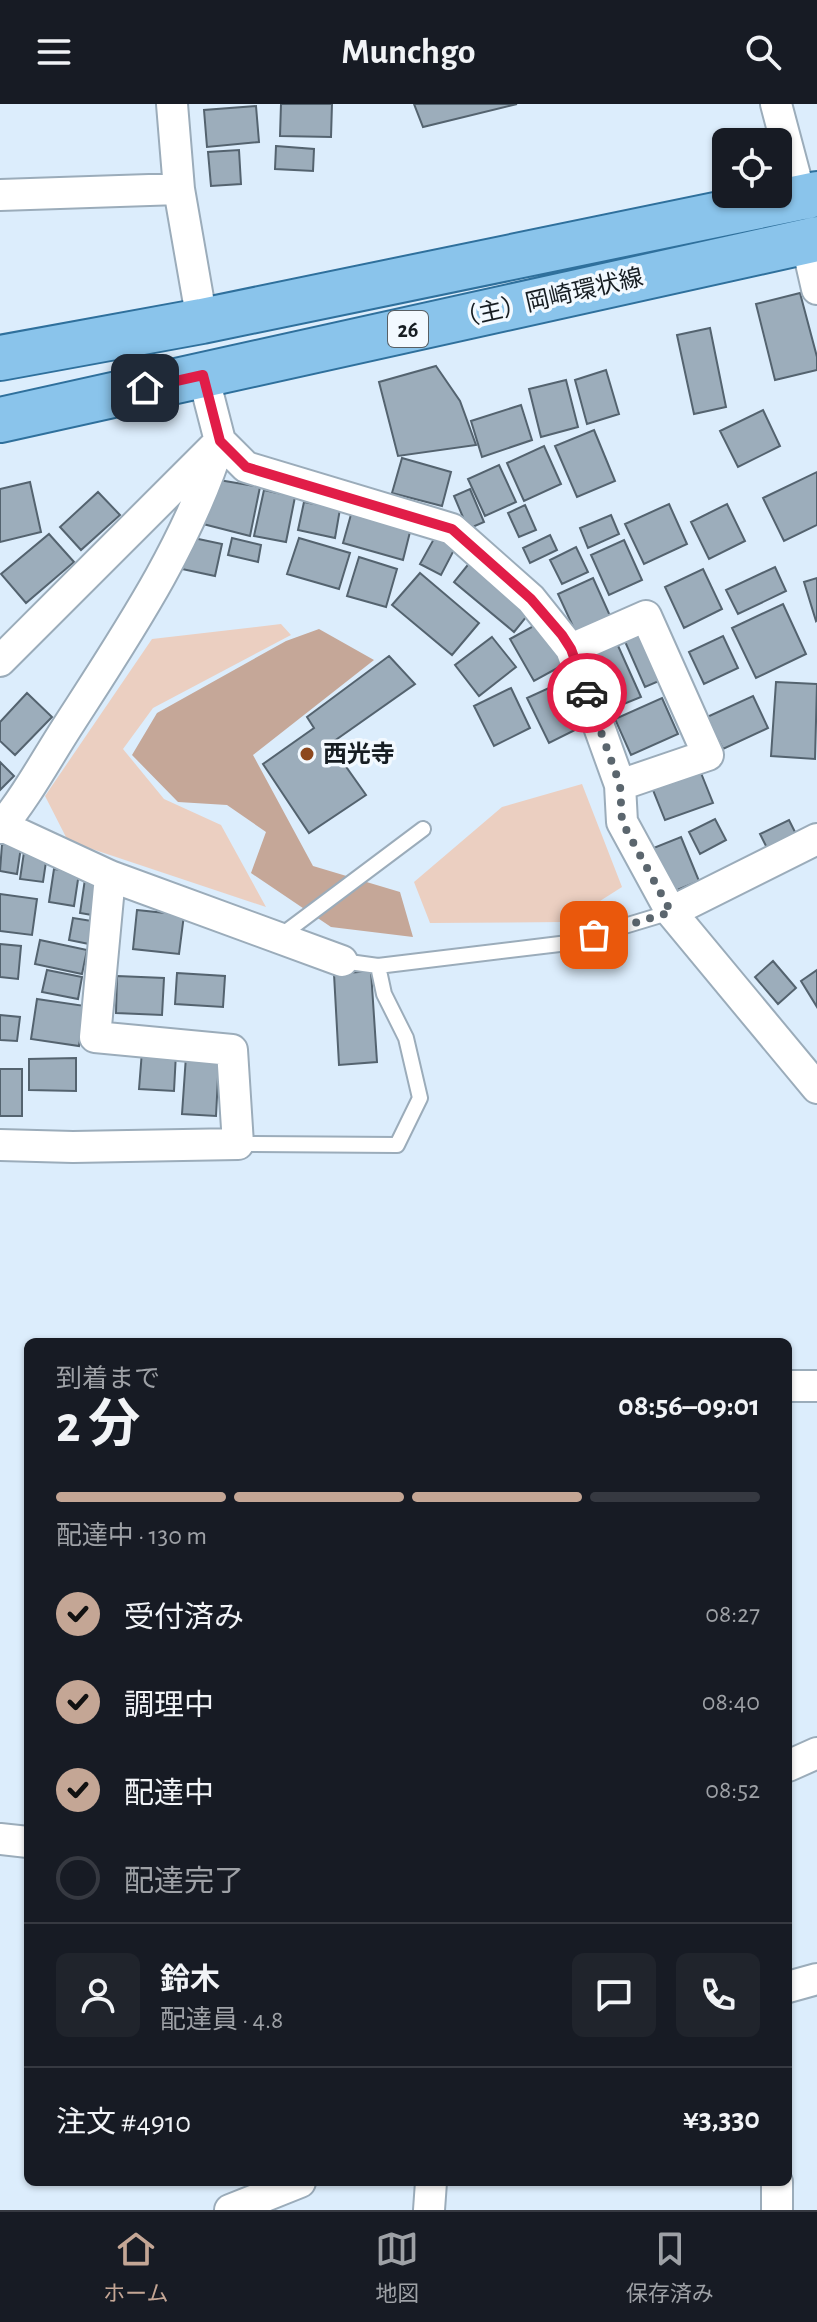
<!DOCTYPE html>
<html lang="ja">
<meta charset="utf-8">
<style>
:root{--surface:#171b24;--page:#20242c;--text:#f1f3f6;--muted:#9ea1a6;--line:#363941;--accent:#c4a695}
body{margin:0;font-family:"Alegreya Sans","Noto Sans JP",sans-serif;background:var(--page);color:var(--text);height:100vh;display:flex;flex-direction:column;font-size:30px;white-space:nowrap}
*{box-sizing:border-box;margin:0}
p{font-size:26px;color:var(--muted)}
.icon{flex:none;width:44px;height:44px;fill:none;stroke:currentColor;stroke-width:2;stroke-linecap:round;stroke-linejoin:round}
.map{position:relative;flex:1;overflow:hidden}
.panel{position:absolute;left:24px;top:1234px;width:768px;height:848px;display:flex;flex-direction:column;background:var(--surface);border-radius:12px;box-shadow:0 2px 6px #0004}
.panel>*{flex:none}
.tools{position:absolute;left:712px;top:24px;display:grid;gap:16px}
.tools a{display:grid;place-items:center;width:80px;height:80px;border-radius:12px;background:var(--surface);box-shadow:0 2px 6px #0004;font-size:40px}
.pin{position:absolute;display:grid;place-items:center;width:68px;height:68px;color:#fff;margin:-34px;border-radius:16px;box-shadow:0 4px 12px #0006}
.courier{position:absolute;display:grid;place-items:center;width:80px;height:80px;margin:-40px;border:6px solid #e11d48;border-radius:50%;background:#fff;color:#222;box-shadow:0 2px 10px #0007}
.summary em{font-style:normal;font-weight:700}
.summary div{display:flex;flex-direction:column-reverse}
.summary{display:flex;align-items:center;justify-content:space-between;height:136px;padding:0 32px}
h1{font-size:52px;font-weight:700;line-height:60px}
.bar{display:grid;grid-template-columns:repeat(4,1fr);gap:12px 8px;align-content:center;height:96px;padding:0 32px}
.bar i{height:10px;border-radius:6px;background:var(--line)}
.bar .current{background:var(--accent)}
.bar p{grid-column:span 4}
.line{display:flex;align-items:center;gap:20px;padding:0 32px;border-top:2px solid var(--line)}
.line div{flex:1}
.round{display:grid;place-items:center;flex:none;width:84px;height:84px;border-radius:12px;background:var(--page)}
ol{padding:0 32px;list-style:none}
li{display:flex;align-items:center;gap:24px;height:88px}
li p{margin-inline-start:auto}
li .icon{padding:8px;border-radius:50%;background:var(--accent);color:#111;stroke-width:4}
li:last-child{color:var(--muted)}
li i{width:44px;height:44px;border:4px solid var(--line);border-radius:50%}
header{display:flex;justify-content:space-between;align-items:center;height:104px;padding:0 32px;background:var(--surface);font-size:36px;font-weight:700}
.tab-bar{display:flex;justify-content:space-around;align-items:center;height:112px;border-top:2px solid var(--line);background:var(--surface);font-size:22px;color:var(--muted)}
.tab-bar a{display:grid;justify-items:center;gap:4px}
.tab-bar .current{color:var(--accent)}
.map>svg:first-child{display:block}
.green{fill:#ebcfc1}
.forest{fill:#c5a798}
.building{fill:#9cadbb;stroke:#54636f;stroke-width:2}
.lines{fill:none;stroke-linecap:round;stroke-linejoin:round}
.lane-casing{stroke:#9bacba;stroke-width:18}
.street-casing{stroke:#9bacba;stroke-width:34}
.primary-casing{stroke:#2f709c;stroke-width:48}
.lane{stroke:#fff;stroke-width:14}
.street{stroke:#fff;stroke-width:30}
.primary{stroke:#8ac4eb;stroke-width:44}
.done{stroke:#5b666e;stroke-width:8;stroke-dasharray:0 14.4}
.route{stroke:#e11d48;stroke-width:10}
.poi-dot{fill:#8d481e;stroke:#f2f9ff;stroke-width:3}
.labels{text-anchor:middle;stroke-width:7;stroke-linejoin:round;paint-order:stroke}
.shield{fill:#f2f9ff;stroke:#585f64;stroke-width:2}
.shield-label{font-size:22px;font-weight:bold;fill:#161d22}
.street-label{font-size:24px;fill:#161d22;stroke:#f2f9ff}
.poi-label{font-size:24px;font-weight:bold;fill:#161d22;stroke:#f2f9ff;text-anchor:start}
</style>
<header><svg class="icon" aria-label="menu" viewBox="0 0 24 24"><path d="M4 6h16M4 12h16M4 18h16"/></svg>Munchgo<svg class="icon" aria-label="search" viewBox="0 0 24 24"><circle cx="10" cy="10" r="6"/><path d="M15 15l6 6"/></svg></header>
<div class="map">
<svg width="817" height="2106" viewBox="0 0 817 2106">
<rect width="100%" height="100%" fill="#dcedfc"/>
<path class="green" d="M281 520 291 531 153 604 123 645 164 695 221 721 266 803 68 737 45 692 152 535Z
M582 680 622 783 567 818 430 819 414 778 502 703Z"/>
<path class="forest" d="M319 525 374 556 253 651 313 762 400 788 413 833 331 823 251 769 266 728 227 701 178 698 132 651 157 609 286 537Z"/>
<path class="building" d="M281 0H332L331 33 280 32Z
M414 0H517L423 23Z
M256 2 259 38 207 43 204 6Z
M276 42 314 45 313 67 275 65Z
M239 46 241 80 211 82 208 48Z
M800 189 817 253V266L775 276 756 200Z
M710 224 726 303 694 310 677 231Z
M436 262 460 297 476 341 398 352 379 278Z
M606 266 619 310 587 320 575 276Z
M566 276 578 323 541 333 529 285Z
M521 301 532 336 482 353 471 317Z
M763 306 780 342 738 363 720 327Z
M594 326 615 377 577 393 555 342Z
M544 342 561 380 524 397 507 359Z
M402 354 451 368 442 402 392 389Z
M499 361 516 398 485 412 468 375Z
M817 368V421L784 437 763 394Z
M213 375 260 383 250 432 203 420Z
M30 378 41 428 0 438V385Z
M470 385 484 418 468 425 454 392Z
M264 386 295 393 286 438 254 432Z
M98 388 120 411 81 446 60 423Z
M304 398 340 405 335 434 298 426Z
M669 400 687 440 644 460 625 420Z
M727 400 745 437 709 455 691 418Z
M525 401 536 426 519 433 508 409Z
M352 407 411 424 403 456 343 439Z
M611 411 619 430 588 444 580 424Z
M49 430 74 458 26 499 1 470Z
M550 431 557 446 530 459 523 444Z
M189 433 222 440 215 472 182 465Z
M435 433 455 444 441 471 420 460Z
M232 434 261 441 258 458 228 451Z
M299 434 350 449 339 485 287 470Z
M624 436 642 476 609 491 591 451Z
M576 443 588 468 562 480 550 456Z
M359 453 397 465 386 503 347 492Z
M471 457 531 507 514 528 454 478Z
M775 463 786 487 738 510 726 486Z
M703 465 722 505 684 524 665 483Z
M420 469 479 519 452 551 392 501Z
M593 474 611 514 576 529 558 490Z
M817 474V516L816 517 804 478Z
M783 500 806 550 756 574 732 524Z
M539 519 563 561 534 577 510 535Z
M644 523 666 574 645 583 623 533Z
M723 532 738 564 704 580 689 548Z
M492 533 516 563 479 592 455 561Z
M615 535 641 593 614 604 589 546Z
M389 552 415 580 330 640 366 691 309 729 263 660 314 624 307 613Z
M562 578 583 622 549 639 527 594Z
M776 578 817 580 815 655 771 652Z
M511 584 530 624 494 642 474 602Z
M27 589 52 613 15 651 0 637V618Z
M753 592 768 624 723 645 707 613Z
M662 594 678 630 631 651 615 615Z
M0 658 14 672 0 686Z
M701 669 713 699 665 716 653 686Z
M715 715 726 736 700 750 689 728Z
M789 716 798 734 769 748 760 730Z
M681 733 699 777 670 789 651 745Z
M2 740 21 743 17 770 0 767Z
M24 748 47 751 43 778 20 775Z
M54 765 79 769 74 802 49 798Z
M85 775 103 777 98 812 80 809Z
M0 790 37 795 32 831 0 827Z
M137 806 184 811 179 850 133 845Z
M73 814 98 818 94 841 69 836Z
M40 836 87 846 82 870 35 860Z
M0 840 21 842 18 875 0 873Z
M773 857 796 884 778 900 755 873Z
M47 866 82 873 78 895 42 888Z
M817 866V903L801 877Z
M371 867 377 958 339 961 334 870Z
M177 869 225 872 223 903 175 900Z
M117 872 164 874 162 911 116 909Z
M37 895 85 902 79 942 31 935Z
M0 911 20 913 17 937 0 936Z
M142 947 176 949 174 987 139 985Z
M186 952 219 954 216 1012 182 1010Z
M76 954V987L29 986V955Z
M0 965H22V1012H0Z"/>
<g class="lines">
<defs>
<path id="lane" d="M279 833 423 725
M378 862 568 839 671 808
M238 1040 397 1041 420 994 406 934 384 890 378 862 342 857"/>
<path id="street" d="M172 0 179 85 202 217
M776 0 801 94
M0 91 179 85
M806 137 817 185
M203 271 220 337 246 363 452 425 531 495 571 545 620 681 622 718 671 808 817 984
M571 545 646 512 708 651 620 681
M0 557 213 344
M2 722 110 772 342 857
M0 724C27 692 48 652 71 617 129 527 188 439 220 337
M671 808 817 735
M0 1041 73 1043 238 1040 232 946 95 933 110 772
M788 1282H817
M788 1662 817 1649
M0 1735 28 1738
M788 1883 817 1875
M230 2106 300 2078
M429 2106 431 2078
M777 2106V2078"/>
<path id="primary" d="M0 254 202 217 817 90
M0 316 817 135"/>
</defs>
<use href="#lane" class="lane-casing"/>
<use href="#street" class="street-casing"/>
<use href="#primary" class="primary-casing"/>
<use href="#lane" class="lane"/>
<use href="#street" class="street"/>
<use href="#primary" class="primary"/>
</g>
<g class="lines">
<path class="done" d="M587 589 620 681 622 718 671 808 594 831"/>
<path class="route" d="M145 284 203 271 220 337 246 363 452 425 531 495 562 531 571 545 587 589"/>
</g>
<circle class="poi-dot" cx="307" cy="650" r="8"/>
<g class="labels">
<rect class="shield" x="388" y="207" width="40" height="36" rx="6"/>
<g class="shield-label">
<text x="408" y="233">26</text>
</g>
<g class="street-label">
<text transform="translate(549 194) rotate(-13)" y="8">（主）岡崎環状線</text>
</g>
<g class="poi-label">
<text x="323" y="658">西光寺</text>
</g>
</g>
</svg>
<div class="tools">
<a><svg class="icon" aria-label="locate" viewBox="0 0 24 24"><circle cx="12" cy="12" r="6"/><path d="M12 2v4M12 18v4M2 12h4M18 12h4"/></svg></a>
</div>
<div class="pin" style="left:594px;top:831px;background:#ea580c"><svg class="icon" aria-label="bag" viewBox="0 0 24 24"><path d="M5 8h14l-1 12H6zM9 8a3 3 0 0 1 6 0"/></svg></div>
<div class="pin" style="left:145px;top:284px;background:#1f2937"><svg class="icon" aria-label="home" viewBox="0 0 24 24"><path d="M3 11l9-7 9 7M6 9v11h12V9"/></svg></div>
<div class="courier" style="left:587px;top:589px"><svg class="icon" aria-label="car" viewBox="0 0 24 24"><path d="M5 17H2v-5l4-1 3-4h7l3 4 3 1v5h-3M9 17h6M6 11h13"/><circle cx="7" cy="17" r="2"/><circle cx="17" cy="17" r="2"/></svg></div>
<section class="panel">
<div class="summary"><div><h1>2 分</h1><p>到着まで</p></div><em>08:56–09:01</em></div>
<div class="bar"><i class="current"></i><i class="current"></i><i class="current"></i><i></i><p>配達中 · 130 m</p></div>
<ol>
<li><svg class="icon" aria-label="check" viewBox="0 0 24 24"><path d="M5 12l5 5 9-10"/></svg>受付済み<p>08:27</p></li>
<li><svg class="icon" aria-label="check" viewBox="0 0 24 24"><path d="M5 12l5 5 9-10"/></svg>調理中<p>08:40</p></li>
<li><svg class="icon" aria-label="check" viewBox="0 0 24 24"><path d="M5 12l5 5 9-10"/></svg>配達中<p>08:52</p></li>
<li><i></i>配達完了</li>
</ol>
<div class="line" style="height:144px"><a class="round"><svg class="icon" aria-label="person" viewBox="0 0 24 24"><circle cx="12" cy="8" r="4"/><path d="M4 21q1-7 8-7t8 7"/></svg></a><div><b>鈴木</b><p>配達員 · 4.8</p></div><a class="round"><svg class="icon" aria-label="chat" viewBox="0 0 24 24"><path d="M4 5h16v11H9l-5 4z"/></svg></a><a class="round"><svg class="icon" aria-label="phone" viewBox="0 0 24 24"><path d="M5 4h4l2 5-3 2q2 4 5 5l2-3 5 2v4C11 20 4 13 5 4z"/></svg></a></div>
<div class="line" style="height:104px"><div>注文 #4910</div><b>¥3,330</b></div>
</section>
</div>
<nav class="tab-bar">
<a class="current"><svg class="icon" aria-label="home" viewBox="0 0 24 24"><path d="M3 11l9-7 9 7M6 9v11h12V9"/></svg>ホーム</a>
<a><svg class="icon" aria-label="map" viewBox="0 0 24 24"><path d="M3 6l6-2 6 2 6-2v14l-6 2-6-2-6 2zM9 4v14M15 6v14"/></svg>地図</a>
<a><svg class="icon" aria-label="saved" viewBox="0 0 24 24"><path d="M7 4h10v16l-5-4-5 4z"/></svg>保存済み</a>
</nav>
